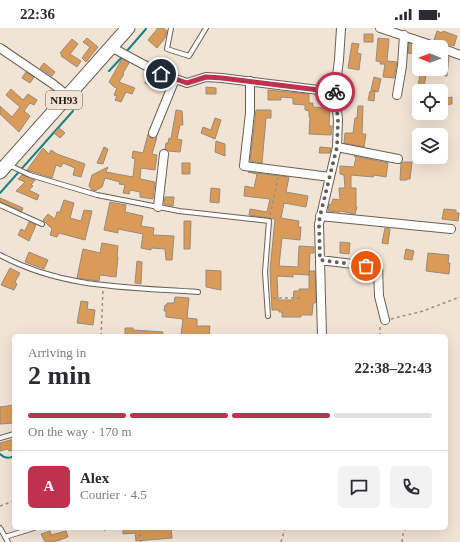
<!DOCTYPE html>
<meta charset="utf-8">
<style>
:root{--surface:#fff;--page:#f2f2f3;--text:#2b2b33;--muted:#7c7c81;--line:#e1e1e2;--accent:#c0304f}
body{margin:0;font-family:"Times New Roman",serif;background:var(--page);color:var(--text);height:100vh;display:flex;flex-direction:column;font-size:15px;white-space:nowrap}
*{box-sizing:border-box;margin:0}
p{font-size:13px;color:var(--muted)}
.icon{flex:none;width:22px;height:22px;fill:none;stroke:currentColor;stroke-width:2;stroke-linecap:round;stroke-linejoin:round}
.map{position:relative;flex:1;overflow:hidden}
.details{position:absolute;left:12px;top:306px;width:436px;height:196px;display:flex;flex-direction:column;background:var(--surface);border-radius:6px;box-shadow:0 4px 16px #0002}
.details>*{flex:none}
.needle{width:26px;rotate:271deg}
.buttons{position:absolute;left:412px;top:12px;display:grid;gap:8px}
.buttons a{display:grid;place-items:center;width:36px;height:36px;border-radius:6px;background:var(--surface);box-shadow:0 4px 16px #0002;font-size:20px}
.pin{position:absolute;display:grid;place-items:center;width:34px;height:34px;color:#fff;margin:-17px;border:2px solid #fff;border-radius:50%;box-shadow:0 1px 4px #0007}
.courier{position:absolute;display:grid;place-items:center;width:40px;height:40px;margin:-20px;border:3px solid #c0304f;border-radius:50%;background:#fff;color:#222;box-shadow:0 1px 5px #0007}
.summary em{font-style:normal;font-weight:700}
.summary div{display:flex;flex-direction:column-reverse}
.summary{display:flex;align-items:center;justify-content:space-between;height:68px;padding:0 16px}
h1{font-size:26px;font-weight:700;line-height:30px}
.bar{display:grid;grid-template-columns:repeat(4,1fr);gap:6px 4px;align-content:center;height:48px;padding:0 16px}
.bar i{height:5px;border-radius:3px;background:var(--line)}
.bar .selected{background:var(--accent)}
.bar p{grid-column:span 4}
.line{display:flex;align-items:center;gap:10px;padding:0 16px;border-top:1px solid var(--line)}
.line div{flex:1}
.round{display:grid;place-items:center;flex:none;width:42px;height:42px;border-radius:6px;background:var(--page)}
.status{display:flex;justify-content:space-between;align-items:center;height:28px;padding:0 20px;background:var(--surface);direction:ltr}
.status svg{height:11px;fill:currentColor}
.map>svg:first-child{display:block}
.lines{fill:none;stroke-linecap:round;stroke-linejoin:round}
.stream{stroke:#188085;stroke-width:2}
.building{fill:#d99b57;stroke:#988a7d}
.service-casing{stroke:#6b5f53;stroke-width:6}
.minor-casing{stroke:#6b5f53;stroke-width:10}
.primary-casing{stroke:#6b5f53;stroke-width:15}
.path{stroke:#9a9085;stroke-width:1.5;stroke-dasharray:3 3;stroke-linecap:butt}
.service{stroke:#fff;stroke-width:4}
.minor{stroke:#fff;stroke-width:8}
.primary{stroke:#fff;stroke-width:13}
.done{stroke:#675f56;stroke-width:4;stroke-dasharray:0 7.2}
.route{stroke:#c0304f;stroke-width:5}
.labels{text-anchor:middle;stroke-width:3.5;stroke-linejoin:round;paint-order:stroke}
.shield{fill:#f2e4d5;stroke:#5c544c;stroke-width:1}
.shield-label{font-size:11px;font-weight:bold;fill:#1c1711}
</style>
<div class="status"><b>22:36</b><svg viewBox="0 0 49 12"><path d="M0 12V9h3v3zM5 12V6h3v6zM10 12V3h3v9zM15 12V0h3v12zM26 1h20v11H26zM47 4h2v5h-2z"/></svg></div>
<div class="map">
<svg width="460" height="514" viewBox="0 0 460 514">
<rect width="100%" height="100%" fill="#f2e4d5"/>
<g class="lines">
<path class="stream" d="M126 24 146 1
M109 43 123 28
M0 165 73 83
M0 426C4 430 9 431 14 428"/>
</g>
<path class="building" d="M158 0H163L167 3 165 10 157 20 148 12Z
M437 3 442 5 443 3 457 8 454 18 434 12Z
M364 6H373V14H364Z
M87 10 98 19 86 34 82 30 90 19 83 14Z
M378 10 389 11 387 33 397 34 394 50 383 49 385 36H380L381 34 376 33Z
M72 11 78 16 70 26 81 33 77 39 61 28 62 26 60 25Z
M352 15 359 16 357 25 361 26 359 42 348 40Z
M409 15 416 18 415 26 408 25Z
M441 27 449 29 447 48 441 47Z
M122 31 129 35 123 45 124 46 119 54 135 60 132 66 126 64 121 74 115 72 117 68 114 67 117 60 114 59 109 54Z
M44 35 55 44 52 48 40 40Z
M421 41H427L424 59 418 58Z
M26 44 34 49 30 55 22 50Z
M149 46 155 49 151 58 145 55Z
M374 49 381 51 378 64 371 62Z
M206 59 216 60V66H206Z
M11 61 23 72 28 66 37 72 34 77 30 75 24 83 30 88 19 104 0 86V78L12 89 20 79 6 67Z
M268 62 309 66V75H313V79L324 80 325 68 330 69 329 98H332L331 107 309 106 310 89H309V83L305 82V77L293 76V70L281 69V72H268Z
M370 63H375L374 73 368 72Z
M452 69V76L441 77V71Z
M358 78H363L362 106H366L364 119 344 115 345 105H353L355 90H357Z
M176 82 182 83 183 97H180L177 111 182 112 180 124 168 123 165 121 166 115H168L169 110 171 111Z
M256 82H271V90H266L262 135 250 133Z
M215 90 221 92 215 111 201 105 203 99 211 102Z
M59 100 65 105 60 110 54 105Z
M148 106 151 110 157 109 152 126 157 127 155 142 141 140 140 151 155 154 153 171 140 169V164L130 162 129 166 123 165 125 157 119 156 120 154 105 150 102 159 95 163 92 162 89 158 92 147 108 139 106 144 133 149 135 131 132 130 133 123 143 125Z
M216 113 225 116V128L215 124Z
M104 119 108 121 103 136 97 135Z
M320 119 331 120 330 125H319Z
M43 120 49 126 51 122 57 126 85 136 81 149 73 147 75 140 63 135 61 139 56 137 52 150 27 142Z
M354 128 388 135 386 149 374 147 373 149 351 147V160H356V179H357L355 186 340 183V184L328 183 329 176 331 177 333 171 340 172 339 160H345L344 147 340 146V138L354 139 356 129Z
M403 134H412L410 151H407V152H400L401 135Z
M182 135H190V146H182Z
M248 144 289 149 286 164 308 168 306 179 284 175 281 190 299 193 298 199H301L300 212 282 210 279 238 298 239 299 218 314 219V225H310L309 247 293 246V249L277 248 278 272H293L294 263H299V261H309V243H315L316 274 313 276 312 287H301V289H282V284H279V282H272L270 242 275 191 249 187 250 181 267 184 270 171 244 168 245 158 254 160 257 146Z
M22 147 35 152 31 157 33 158 29 162 39 167 37 172 16 163 25 154 18 151Z
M211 160 220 161 219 175 210 174Z
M165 169H174L173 178 164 176Z
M0 170 23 180 22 183 0 174Z
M64 172 74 175 70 190 81 193 84 182 92 183 85 212 59 205 57 209 50 207 52 201 43 192 48 186 55 191 57 184H60Z
M110 174 126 177 125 184 143 188 141 198 154 200 153 207 174 208 172 232H166L165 221 151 220V222L141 220 143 206 118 201V205L104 202Z
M444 181 456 182V185H459L458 193 442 191Z
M184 193H191L190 221H184Z
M29 194 36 197 29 213 18 207 21 201 25 203Z
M385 200 390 201 388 216 382 215Z
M340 214 350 215 349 226 340 225Z
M102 215 118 218 117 229H118L116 249 100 247 99 253 77 250 83 221 100 225Z
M406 221 414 223 412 232 404 231Z
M29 224 48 232 44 241 25 234Z
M428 225 449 227 448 235H450L449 246 426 243Z
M137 233 142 234 141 256 135 255Z
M10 240 20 245 15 254 17 256 14 262 1 257Z
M206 242 221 243V262L206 259Z
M175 269 189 270 187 290 197 291V298H210L209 308 181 307 183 291 166 289V283H164L165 277H167V275H174Z
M81 273 88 274 87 281 95 282 93 297 77 295Z
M125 300H133V302L163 304 162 308H125Z
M14 377V395L0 396V379Z
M14 411V422L9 423 8 421 0 423V415Z
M123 500H158V502L171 500 172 510 136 513 135 505 123 506Z
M50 503 51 507 66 503 68 509 54 514H45L41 506Z"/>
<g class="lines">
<defs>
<path id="service" d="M171 0 167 21 189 28 206 0
M9 137 30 147 97 167 179 183 269 193 265 244 268 288
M0 177 42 196
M0 227C63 261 129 259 198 264
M0 410 14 406
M0 500 8 514
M5 509 34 500"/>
<path id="minor" d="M380 0 437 19
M111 19 161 46 187 55 206 49 222 50 335 64
M0 20 53 56 68 68
M441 20 460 27
M250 53V85L244 138 330 149
M397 67 402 38 404 7
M153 105 175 51
M337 119 398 131
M158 179 164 126
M320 188 451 201
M320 232 378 239 379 268 385 292
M322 308 319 196 337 119 338 92 335 64 339 32 341 0"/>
<path id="primary" d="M0 144 128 0"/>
</defs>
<use href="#service" class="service-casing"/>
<use href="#minor" class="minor-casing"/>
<use href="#primary" class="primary-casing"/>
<path class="path" d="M270 187 278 150
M273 270H303
M391 291 423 283 460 269
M101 308 103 262
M380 308V297
M0 478 14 473
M104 500 105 504
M139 500 141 514
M281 514 285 500
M402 514 403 506 406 500"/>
<use href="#service" class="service"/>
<use href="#minor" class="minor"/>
<use href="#primary" class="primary"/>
</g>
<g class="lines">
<path class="done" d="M335 64 338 92 337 119 320 188 319 196 320 232 366 238"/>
<path class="route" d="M161 46 187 55 206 49 222 50 335 64"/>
</g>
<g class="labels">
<rect class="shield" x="46" y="63" width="36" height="18" rx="3"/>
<g class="shield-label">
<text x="64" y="76">NH93</text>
</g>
</g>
</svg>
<div class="buttons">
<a><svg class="needle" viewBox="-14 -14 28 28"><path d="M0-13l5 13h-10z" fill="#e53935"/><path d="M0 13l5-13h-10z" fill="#7c7c81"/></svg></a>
<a><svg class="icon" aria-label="locate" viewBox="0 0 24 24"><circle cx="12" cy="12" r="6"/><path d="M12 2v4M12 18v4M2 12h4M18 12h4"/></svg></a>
<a><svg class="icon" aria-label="layers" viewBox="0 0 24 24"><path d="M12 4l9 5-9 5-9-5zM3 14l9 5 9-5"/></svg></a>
</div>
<div class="pin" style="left:366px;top:238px;background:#ea580c"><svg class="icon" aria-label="bag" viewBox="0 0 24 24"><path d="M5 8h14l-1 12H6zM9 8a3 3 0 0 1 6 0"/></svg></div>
<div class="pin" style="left:161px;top:46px;background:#1f2937"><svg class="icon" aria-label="home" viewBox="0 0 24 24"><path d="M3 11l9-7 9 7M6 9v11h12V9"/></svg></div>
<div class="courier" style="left:335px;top:64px"><svg class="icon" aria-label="bike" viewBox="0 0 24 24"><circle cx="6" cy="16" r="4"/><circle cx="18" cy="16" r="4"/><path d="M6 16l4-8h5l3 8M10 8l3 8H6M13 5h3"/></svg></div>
<section class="details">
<div class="summary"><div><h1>2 min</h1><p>Arriving in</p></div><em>22:38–22:43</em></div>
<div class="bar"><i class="selected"></i><i class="selected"></i><i class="selected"></i><i></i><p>On the way · 170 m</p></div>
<div class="line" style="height:72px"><b class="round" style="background:var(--accent);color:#fff">A</b><div><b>Alex</b><p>Courier · 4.5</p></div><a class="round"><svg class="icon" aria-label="chat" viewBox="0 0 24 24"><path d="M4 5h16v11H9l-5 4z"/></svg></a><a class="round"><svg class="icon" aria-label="phone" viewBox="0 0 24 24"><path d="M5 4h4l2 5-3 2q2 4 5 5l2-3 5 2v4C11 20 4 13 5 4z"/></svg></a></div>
</section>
</div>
